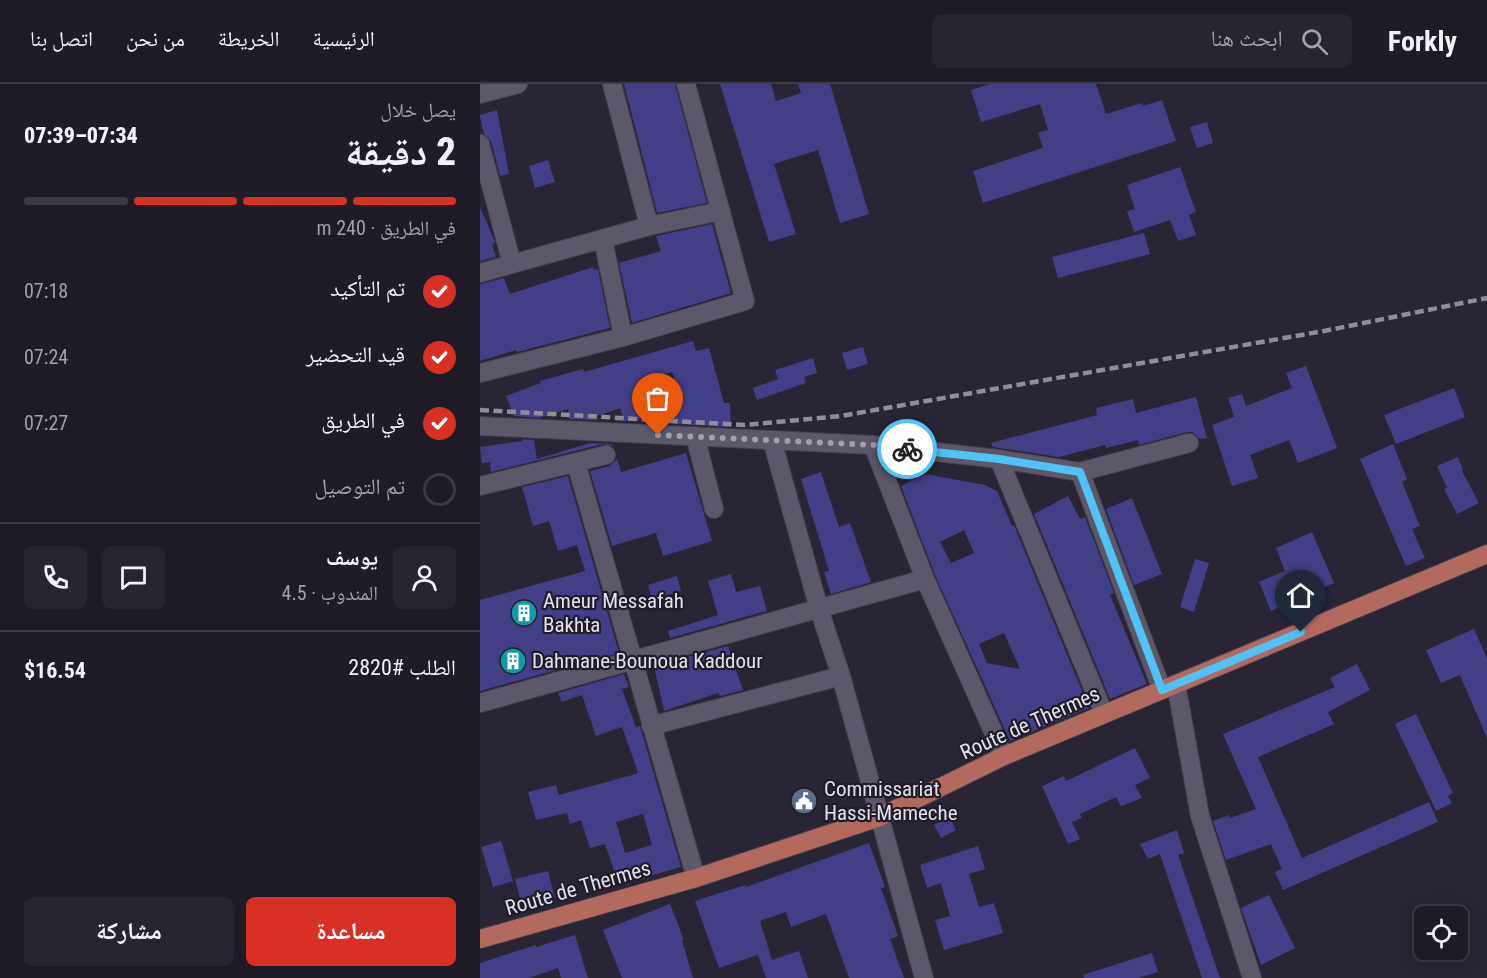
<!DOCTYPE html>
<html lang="ar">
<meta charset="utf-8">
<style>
:root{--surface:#1f1c27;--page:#27252f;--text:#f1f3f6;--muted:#a1a1a7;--line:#3c3a44;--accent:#d93025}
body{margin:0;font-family:"Roboto Condensed","Noto Naskh Arabic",sans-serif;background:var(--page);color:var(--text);direction:rtl;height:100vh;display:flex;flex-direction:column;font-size:22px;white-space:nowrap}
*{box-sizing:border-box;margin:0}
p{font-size:20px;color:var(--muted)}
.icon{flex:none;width:33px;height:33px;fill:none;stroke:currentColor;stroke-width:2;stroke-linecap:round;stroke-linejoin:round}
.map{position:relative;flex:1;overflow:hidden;direction:ltr}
.details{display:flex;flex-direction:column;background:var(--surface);width:480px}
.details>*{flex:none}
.controls{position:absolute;left:934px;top:822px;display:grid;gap:12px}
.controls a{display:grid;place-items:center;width:54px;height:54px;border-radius:9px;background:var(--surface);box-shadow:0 3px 15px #0003,0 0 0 2px var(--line);font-size:30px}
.pin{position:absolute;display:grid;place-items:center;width:51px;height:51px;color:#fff;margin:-62px -26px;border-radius:50% 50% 50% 0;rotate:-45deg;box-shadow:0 0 6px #0007}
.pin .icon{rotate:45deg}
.courier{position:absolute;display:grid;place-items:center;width:60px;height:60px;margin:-30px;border:4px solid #4fc3f7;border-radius:50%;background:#fff;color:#222;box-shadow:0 2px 8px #0007}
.summary em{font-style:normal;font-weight:800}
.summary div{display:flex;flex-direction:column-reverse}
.summary{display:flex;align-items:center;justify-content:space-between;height:102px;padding:0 24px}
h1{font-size:39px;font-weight:800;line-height:45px}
.bar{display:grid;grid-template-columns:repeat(4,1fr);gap:9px 6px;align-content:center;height:72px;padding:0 24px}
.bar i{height:8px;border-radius:4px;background:var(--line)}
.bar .active{background:var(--accent)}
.bar p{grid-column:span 4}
.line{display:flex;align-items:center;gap:15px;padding:0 24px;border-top:2px solid var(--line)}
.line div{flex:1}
.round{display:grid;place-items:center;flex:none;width:63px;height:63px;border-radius:9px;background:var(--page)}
ol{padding:0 24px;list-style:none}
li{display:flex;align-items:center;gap:18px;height:66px}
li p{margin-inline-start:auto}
li .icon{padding:6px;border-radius:50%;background:var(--accent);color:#fff;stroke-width:4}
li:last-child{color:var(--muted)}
li i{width:33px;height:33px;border:3px solid var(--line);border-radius:50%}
.cta{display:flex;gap:12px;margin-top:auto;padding:12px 24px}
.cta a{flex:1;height:69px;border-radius:9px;background:var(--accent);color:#fff;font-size:24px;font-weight:800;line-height:69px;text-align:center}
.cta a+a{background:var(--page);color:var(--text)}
header{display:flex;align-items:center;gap:36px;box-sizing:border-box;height:84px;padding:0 30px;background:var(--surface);border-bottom:2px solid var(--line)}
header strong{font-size:28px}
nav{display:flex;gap:33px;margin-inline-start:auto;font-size:21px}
.search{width:420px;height:54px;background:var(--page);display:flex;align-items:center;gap:15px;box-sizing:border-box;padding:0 21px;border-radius:9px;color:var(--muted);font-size:22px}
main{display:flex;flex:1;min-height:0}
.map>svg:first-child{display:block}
.building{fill:#433f86;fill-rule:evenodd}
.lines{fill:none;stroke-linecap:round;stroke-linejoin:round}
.minor-casing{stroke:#44414d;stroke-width:20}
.major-casing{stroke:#44414d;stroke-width:20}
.minor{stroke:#5c5869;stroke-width:18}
.major{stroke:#b26a5f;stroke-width:18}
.rail{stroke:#908d99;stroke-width:4.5;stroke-dasharray:9 4.5;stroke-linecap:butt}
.done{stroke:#a29fab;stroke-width:6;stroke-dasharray:0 10.8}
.route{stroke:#4fc3f7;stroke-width:8}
.labels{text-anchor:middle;stroke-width:4.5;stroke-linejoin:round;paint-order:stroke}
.poi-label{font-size:21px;fill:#e3e1eb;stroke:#201c2a;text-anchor:start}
.street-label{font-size:21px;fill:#e3e1eb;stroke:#201c2a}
</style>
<header>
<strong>Forkly</strong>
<div class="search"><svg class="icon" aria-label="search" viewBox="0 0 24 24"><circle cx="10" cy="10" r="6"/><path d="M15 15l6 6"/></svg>ابحث هنا</div>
<nav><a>الرئيسية</a><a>الخريطة</a><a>من نحن</a><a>اتصل بنا</a></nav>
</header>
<main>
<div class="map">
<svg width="1007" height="894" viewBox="0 0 1007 894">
<rect width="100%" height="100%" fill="#292534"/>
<path class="building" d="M144 0H195L227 119 177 129Z
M240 0H291L296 17 321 9 318 0H350L389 130 360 139 338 66 294 80 316 150 289 158Z
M510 0H616L626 30 662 19 663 22 682 16 696 57 503 119 493 87 563 64 558 49 568 46 560 20 501 38 491 6Z
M17 26 29 90 20 92 11 57 4 50 0 33V31Z
M727 38 733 59 717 64 710 43Z
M68 76 75 98 55 104 49 82Z
M700 83 716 128 709 131 716 151 698 157 690 136 654 148 647 127 655 125 647 101Z
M0 123 15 158 12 160 16 173 0 177Z
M232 140 251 209 152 239 139 179 181 167 176 152Z
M664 149 670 170 578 194 572 173Z
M113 183 114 186 118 185 130 244 37 268 36 266 0 277V200L24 194 30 210Z
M213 257 216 267 229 264 244 319H250L251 343 180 339 179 336 166 339 165 335 144 337 140 324 117 332V336L89 335 88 325 59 334 34 332 26 312 61 299 60 297 103 285 104 288ZM192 288 202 321 176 322V320L168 322 161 297Z
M383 263 388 280 367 286 362 269Z
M333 274 337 289 324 293 326 299 277 316 273 304 298 295 295 286Z
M826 282 857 364 818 379 809 356 770 371 778 394 752 402 732 341 754 333 748 314 762 310 766 322 812 304 806 289Z
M974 304 985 333 916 360 904 331Z
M716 313 727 354 720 355 712 348H707L659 361 658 356 626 364 625 361 579 373 513 363 511 359 617 331 616 324 653 315 656 329Z
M42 355 54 356 57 375 110 359 132 360 133 362 123 360 11 388 10 378 2 379 0 363 43 357Z
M913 360 927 395 922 398 940 442 932 445 945 474 926 482 880 375Z
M206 369 232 457 183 472 176 449 132 462 110 387 129 382 137 375 141 388Z
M978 373 983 386 982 387 999 419 977 430 964 405 967 404 957 382Z
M341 388 359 443 370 439 391 498 351 510 344 488 349 487 321 395Z
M445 390 505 401 517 407 532 442 534 441 609 624 530 657 455 491 421 402ZM484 446 494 469 471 479 460 458ZM524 549 540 585 507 579 499 560Z
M88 392 139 569 0 607V516L105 487 97 461 78 467 69 437 53 442 42 403Z
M588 412 600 435 605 433 634 509 630 511 667 600 630 615 554 430Z
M652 414 682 490 654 501 626 425Z
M832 448 854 499 791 527 779 498 805 487 796 464Z
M715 475 729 479 714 528 700 523Z
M251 490 256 508 280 502 287 527 190 554 188 547 238 531 228 497Z
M197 492 201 507 172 516 168 501Z
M994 545 1007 574V654L980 591 961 599 946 566Z
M248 562 263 606 240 612 238 609 184 627 174 582Z
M877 580 890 606 848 628 854 640 778 673 822 774 949 718 958 738 803 806 795 788 802 785 791 760 746 776 733 737 749 731 750 734 776 725 743 650 855 603 850 594Z
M144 590 149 603 142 605 156 643 160 642 201 783 139 801 125 760 110 764 101 736 90 740 87 729 56 736 48 708 76 701 79 711 156 690 158 688 142 643 116 652 102 611 82 618 78 609ZM163 730 172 761 145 769 136 738Z
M936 630 973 709 968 712 972 719 956 727 915 640Z
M655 664 670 694 655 701 662 714 641 722 636 713 600 730 602 734 592 738 600 755 588 760 562 702 584 692 586 697Z
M469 733 476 746 461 754 454 741Z
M697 746 704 769 698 771 740 894H722L680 770 668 775 660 760Z
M21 757 33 797 13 803 1 763Z
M389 759 405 803 401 804 418 852 410 855 424 894H369L346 830 311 843 306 828 280 837 292 876 319 867 328 894H286L278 871 239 884 215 817 265 801 266 803Z
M498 762 505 785 489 790 499 823 514 819 523 849 464 866 455 836 470 832 461 799 447 804 440 781Z
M68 787 75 814 42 822 35 795Z
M789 811 815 864 781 881 761 824Z
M190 820 204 856H202L213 894H142L123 846Z
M95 851 108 894H81L78 884 49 894H0V879L56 861V863Z
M672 869 678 888 658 894H604L603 891Z"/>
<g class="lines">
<defs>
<path id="minor" d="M132 0 169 142
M0 10 38 0
M0 60 32 180
M123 155 143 253
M0 189 169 142 241 127
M0 289 143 253 265 217 206 0
M0 342 393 361 519 375 600 388 709 359
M215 352 234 425
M292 356 339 525 361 592 444 894
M393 361 445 495 524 672
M519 375 624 630
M96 379 216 794
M600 388 682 606
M0 402 126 371
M696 600 720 732 772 894
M0 619 445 495
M171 642 361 592"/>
<path id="major" d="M0 855 216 794 400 733 524 672 1007 470"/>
</defs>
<use href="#minor" class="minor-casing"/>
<use href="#major" class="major-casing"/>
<use href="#minor" class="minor"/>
<use href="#major" class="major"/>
<path class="rail" d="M0 326 265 341 361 332 844 247 1007 214"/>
</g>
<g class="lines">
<path class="done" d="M178 351 393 361 427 365"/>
<path class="route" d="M427 365 519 375 600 388 682 606 821 548"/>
</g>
<defs>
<symbol id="building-disc" viewBox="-11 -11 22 22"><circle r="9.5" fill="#0f9aa8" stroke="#201c2a"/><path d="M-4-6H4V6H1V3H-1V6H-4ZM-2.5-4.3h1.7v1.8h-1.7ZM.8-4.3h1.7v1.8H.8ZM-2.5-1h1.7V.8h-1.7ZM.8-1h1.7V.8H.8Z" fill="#fff"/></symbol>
<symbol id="civic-disc" viewBox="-11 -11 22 22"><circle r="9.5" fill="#5c6f8a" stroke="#201c2a"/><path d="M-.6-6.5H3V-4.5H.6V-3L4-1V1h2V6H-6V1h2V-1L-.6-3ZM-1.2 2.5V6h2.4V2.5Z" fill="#fff"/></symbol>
</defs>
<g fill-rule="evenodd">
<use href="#building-disc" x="29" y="514" width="30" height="30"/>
<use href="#building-disc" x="18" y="562" width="30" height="30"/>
<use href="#civic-disc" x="309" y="702" width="30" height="30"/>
</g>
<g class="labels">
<g class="poi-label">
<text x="63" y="524">Ameur Messafah<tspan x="63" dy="24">Bakhta</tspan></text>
<text x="52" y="584">Dahmane-Bounoua Kaddour</text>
<text x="344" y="712">Commissariat<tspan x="344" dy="24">Hassi-Mameche</tspan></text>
</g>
<g class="street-label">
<text transform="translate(550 639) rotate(-24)" y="7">Route de Thermes</text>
<text transform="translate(98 804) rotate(-16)" y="7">Route de Thermes</text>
</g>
</g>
</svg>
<div class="controls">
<a><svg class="icon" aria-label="locate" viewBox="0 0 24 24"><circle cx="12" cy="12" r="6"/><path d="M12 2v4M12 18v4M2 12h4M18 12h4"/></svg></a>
</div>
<div class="pin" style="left:178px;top:351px;background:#ea580c"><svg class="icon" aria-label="bag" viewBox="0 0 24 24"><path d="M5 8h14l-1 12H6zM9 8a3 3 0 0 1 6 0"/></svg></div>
<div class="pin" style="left:821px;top:548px;background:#1f2937"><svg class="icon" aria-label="home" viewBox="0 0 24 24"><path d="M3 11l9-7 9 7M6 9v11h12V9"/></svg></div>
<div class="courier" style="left:427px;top:365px"><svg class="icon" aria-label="bike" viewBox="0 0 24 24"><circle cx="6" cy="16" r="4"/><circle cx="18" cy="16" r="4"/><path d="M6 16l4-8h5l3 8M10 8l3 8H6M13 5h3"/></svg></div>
</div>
<section class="details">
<div class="summary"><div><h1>2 دقيقة</h1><p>يصل خلال</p></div><em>07:34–07:39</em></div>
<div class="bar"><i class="active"></i><i class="active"></i><i class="active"></i><i></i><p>في الطريق · 240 m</p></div>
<ol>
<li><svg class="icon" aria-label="check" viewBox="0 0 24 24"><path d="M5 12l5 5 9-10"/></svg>تم التأكيد<p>07:18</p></li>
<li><svg class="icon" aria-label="check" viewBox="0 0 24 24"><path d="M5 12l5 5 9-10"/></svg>قيد التحضير<p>07:24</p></li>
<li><svg class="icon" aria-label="check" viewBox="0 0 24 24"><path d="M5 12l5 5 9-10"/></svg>في الطريق<p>07:27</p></li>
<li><i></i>تم التوصيل</li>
</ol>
<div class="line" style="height:108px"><a class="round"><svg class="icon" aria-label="person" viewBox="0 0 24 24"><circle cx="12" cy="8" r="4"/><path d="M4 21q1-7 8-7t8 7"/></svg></a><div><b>يوسف</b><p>المندوب · 4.5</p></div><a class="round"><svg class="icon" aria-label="chat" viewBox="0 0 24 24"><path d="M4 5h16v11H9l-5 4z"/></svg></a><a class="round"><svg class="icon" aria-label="phone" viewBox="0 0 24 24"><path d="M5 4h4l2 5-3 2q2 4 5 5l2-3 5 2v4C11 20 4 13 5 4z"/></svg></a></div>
<div class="line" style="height:78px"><div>الطلب #2820</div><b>$16.54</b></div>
<div class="cta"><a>مساعدة</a><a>مشاركة</a></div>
</section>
</main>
